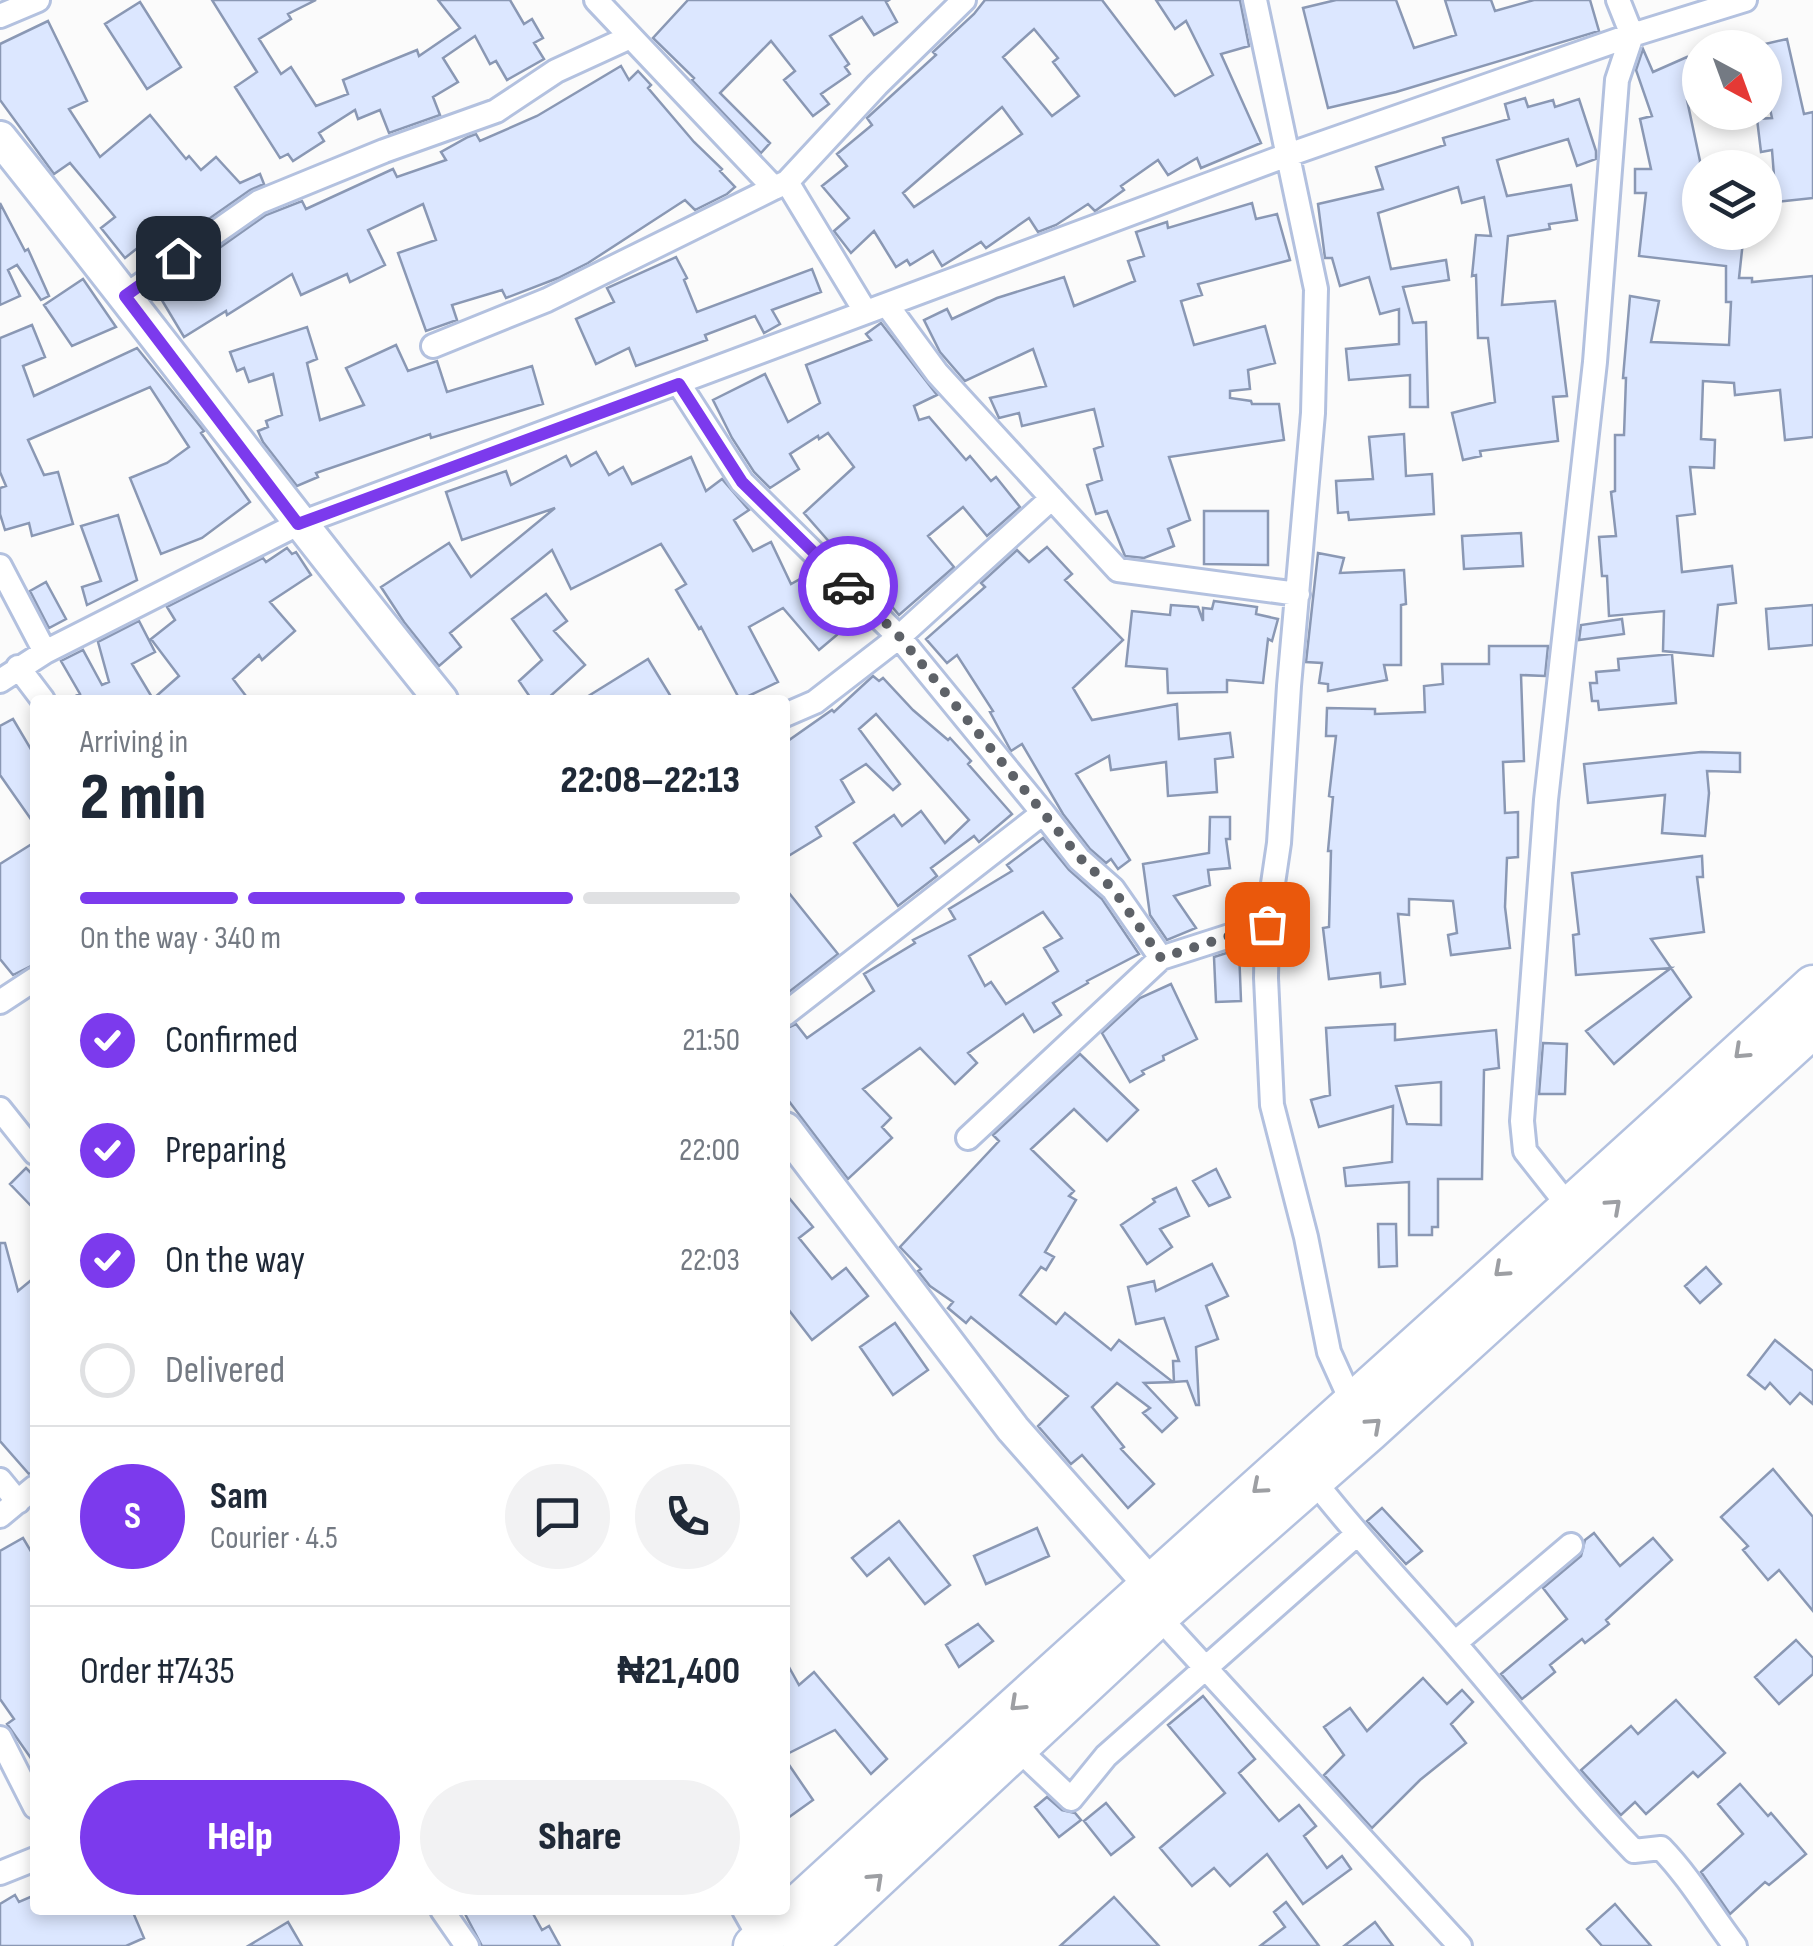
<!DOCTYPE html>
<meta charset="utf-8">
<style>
:root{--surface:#fff;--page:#f2f2f3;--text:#1f2937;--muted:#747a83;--line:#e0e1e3;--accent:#7c3aed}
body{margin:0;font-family:"Sofia Sans Condensed",sans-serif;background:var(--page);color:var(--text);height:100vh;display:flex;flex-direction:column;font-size:38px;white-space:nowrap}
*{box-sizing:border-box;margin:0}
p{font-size:32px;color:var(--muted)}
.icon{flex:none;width:55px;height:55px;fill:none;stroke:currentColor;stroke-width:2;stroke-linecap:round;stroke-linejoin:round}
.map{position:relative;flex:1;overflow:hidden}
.panel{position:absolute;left:30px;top:695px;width:760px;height:1220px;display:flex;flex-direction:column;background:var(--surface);border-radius:10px;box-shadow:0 5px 15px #0003}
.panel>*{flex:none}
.needle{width:65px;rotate:139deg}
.tools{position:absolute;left:1682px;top:30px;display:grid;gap:20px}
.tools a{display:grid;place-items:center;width:100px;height:100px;border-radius:50%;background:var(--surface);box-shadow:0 5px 15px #0003;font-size:50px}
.pin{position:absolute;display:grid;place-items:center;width:85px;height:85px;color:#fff;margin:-42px;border-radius:20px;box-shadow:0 5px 15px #0006}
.courier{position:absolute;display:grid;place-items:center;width:100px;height:100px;margin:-50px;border:8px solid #7c3aed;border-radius:50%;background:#fff;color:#222;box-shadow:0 2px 12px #0007}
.overview em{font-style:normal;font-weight:800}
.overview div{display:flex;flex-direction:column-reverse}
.overview{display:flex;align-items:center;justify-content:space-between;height:170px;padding:0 50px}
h1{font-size:65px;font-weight:800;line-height:75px}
.bar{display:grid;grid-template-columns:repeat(4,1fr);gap:15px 10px;align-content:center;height:120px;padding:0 50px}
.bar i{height:12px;border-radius:8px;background:var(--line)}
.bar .selected{background:var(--accent)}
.bar p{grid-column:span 4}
.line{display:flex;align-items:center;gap:25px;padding:0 50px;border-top:2px solid var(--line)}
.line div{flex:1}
.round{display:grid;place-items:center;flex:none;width:105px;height:105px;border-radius:52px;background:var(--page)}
ol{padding:0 50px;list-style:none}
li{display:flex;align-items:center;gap:30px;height:110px}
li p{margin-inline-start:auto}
li .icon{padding:10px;border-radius:50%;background:var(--accent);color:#fff;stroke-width:4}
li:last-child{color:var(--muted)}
li i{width:55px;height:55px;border:5px solid var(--line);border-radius:50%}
.action{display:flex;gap:20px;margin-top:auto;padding:20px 50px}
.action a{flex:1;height:115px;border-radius:60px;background:var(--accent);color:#fff;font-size:40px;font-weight:800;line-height:115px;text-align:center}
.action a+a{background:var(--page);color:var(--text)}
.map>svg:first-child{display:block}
.building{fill:#dce7ff;stroke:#8a98b4;stroke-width:2.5;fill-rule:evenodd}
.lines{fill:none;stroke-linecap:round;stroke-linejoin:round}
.street-casing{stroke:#b3c1df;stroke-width:28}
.secondary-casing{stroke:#b3c1df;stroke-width:38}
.highway-casing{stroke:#b3c1df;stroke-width:45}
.street{stroke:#fff;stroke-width:22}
.secondary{stroke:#fff;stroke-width:32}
.highway{stroke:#fff;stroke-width:40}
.oneway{stroke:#9d9fa3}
.done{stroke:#5e6268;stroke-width:10;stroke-dasharray:0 18}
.route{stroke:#7c3aed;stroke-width:12}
</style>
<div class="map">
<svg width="1813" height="1946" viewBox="0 0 1813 1946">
<rect width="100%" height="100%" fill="#fbfbfb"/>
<path class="building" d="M212 0H316L288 14 291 19 259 39 281 74 291 67 316 106 348 94 343 80 417 50 419 56 460 28 438 0H510L524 24 532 19 543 38 534 43 544 59 507 80 496 61 490 64 475 36 443 58 458 82 433 97 440 115 389 133 380 110 358 119 355 110 319 133 324 141 293 161 288 154 280 158 235 87 257 72Z
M688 0H889L886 2 897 22 874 35 862 17 830 36 849 64 845 67 850 74 821 94 829 104 813 116 784 80 795 71 771 41 720 93 770 143 761 153 692 80 694 78 653 38Z
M985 0H1102L1175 96 1213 75 1186 21 1175 29 1156 0H1240L1249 46 1221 54 1261 143 1201 168 1197 158 1168 175 1158 160 1121 186 1124 190 1095 211 1088 204 1056 225 1038 232 1029 218 986 248 981 242 942 266 933 251 910 265 907 260 896 267 874 231 851 253 834 231 849 218 822 186 847 166 837 154 872 125 867 118 936 55 933 52 974 14ZM1034 29 1058 58 1053 62 1079 96 1052 116 1003 57ZM1002 107 1022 134 914 207 903 193Z
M1336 0H1396L1414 48 1456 35 1445 0H1491L1495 11 1534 0H1590L1599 31 1396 92 1328 108 1303 8Z
M140 2 181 67 147 89 105 24Z
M48 21 87 101 69 109 100 157 150 115 186 159 189 156 201 170 216 157 240 183 260 174 264 184 250 190 163 251 150 238 125 258 101 228 115 217 70 163 54 174 0 100V44Z
M1787 39 1804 114 1813 112V198L1776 202 1772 150 1761 152 1757 119 1772 118 1765 85V44Z
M1643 49 1653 72 1687 57 1700 87V94L1687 100 1700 161V232H1744L1739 278H1752V282L1813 276V437L1785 440 1780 390 1735 395 1734 383 1703 381 1701 439 1715 440 1714 468 1690 467 1695 514 1677 516 1682 572 1732 566 1736 603 1718 605 1713 656 1663 651 1664 611 1609 616 1607 576H1602L1599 537 1616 536 1611 492 1615 491V435H1624L1626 378H1623L1630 296 1659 301 1651 342 1729 345 1731 302H1726V266L1639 256 1646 193H1635V169H1651L1640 119 1652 116 1636 70Z
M621 66 629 80 638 71 651 85 648 88 694 142 722 169 720 171 735 187 727 194 695 210 685 200 588 263 558 278 506 298 502 290 452 305 457 320 426 331 398 253 436 240 423 204 368 230 385 265 350 282 347 274 301 295 292 274 227 315 226 311 184 337 157 292 266 215 302 201 306 209 393 169 397 177 446 160 441 152 468 137 476 134 480 141 537 116Z
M1525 98 1528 107 1553 100 1555 107 1579 99 1596 151V159L1577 166 1568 139 1497 160 1507 196 1571 185 1577 220 1549 224 1550 229 1508 236 1502 305 1555 301 1567 396 1553 397 1558 441 1480 451 1481 456 1463 460 1452 413 1495 402 1488 338H1478L1476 275 1472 276 1476 235 1491 236 1484 197 1462 203 1458 187 1378 213 1391 269 1446 260 1449 280 1403 287 1413 323 1426 322 1428 407H1410V375L1349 380 1346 349 1399 344V309L1380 314 1369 277 1340 286 1332 258H1325L1318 204 1383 189 1376 167 1445 145 1443 138 1509 119 1505 104Z
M0 203 25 251 28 249 49 296 41 300 17 265 8 270 20 296 0 305Z
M1252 203 1256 219 1277 214 1290 260 1198 284 1202 295 1181 301 1194 345 1265 326 1275 363 1248 370 1250 389 1230 391V398L1251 401 1252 404H1279L1284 440 1169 457 1190 520 1168 529 1174 546 1144 558 1125 556 1107 511 1096 514 1087 485 1102 480 1094 449 1103 446 1094 409 1022 426 1019 413 999 418 990 398 1046 386 1033 349 965 381 940 352 924 320 947 309 952 319 997 298 1064 277 1074 306 1135 281 1128 261 1144 256 1136 232 1167 222 1168 228Z
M676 257 687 278 684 280 697 312 812 269 821 292 772 310 780 324 764 333 755 316 705 335 707 340 636 366 629 348 596 364 576 319 614 302 607 288Z
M83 279 116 327 72 346 44 305Z
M881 323 937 395 914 406 919 420 929 417 966 460 970 456 991 481 996 477 1020 507 987 536 963 507 928 536 954 567 899 615 884 597 887 594 854 554 846 561 804 513 854 467 828 433 819 439 818 436 790 454 799 469 770 488 754 472 732 438 713 400 765 374 788 422 820 403 806 365 871 340 866 334Z
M32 325 45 357 23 366 34 396 137 348 204 431 201 433 250 502 202 538 161 554 130 478 167 463 189 447 150 387 28 440 44 475 58 472 73 524 32 536 29 523 5 530 0 514V488L6 486 0 472V338Z
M307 327 317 359 307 363 320 420 364 405 346 368 396 345 408 371 437 361 447 392 532 366 543 404 431 438 430 434 316 473 318 477 297 486 263 442 258 431 268 427 266 421 282 415 273 374 249 382 244 368 237 371 230 352Z
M1404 434 1406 476 1432 474 1434 514 1349 520 1348 512 1338 513 1336 481 1373 479 1369 437Z
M596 452 609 475 623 467 632 484 691 457 706 491 722 479 749 510 734 520 753 551 771 542 791 584 809 574 818 589 814 591 845 628 819 650 783 608 749 627 778 682 740 700 701 627 699 629 676 590 686 584 661 544 571 589 552 550 450 633 461 647 439 666 404 622 381 587 449 543 471 577 555 508 462 540 446 492 506 471 511 485 566 456 571 466Z
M1204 511H1268V565L1204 564Z
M118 515 137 580 87 605 82 587 101 581 81 526Z
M1521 533 1523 566 1464 569 1462 536Z
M1047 547 1072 574 1065 580 1123 640 1073 688 1092 720 1177 704 1179 739 1230 733 1233 757 1215 759 1217 792 1168 796 1166 762 1111 770 1109 756 1076 774 1130 860 1118 869 1111 859 1106 863 1090 849 1063 814 1022 744 1011 751 990 712 993 711 957 655 947 663 926 639 985 587 981 583 1017 550 1029 562Z
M287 548 292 554 296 552 311 575 270 602 295 631 262 660 259 655 233 679 249 700H67L80 694 61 661 83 650 102 685 109 682 98 642 139 621 155 652 132 664 153 699 179 676 151 639 175 620 167 607 263 558 266 562Z
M1318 553 1344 558 1340 573 1404 570 1406 604 1401 605V665H1384L1387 680 1328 691V684L1319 683 1322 663 1306 662Z
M46 582 66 619 49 628 30 591Z
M546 594 567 621 554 631 585 665 546 700H532L519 681 542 660 512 619Z
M1214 601 1257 607 1256 614 1278 619 1272 641 1268 639 1263 683 1227 680V692L1168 693 1167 669 1126 666 1132 611 1170 615 1171 605 1198 607 1203 621V608L1212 609Z
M1813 605V645L1769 649 1766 609Z
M1622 619 1624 634 1579 640 1581 625Z
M1489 646H1548L1545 676 1521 675 1524 761 1503 762 1505 813 1518 812V857L1507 858 1505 907 1510 948 1451 955 1448 935 1457 933 1453 901 1409 899V915L1398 914 1405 984 1381 987 1380 973 1329 979 1323 928 1329 927 1331 851H1328L1333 797 1329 796 1336 736H1326L1327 708 1375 709V714L1425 712 1424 686 1443 684 1442 664H1489Z
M1672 654 1676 703 1599 710 1598 701H1592L1590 683H1597L1596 672 1619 670 1618 659Z
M648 659 673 700H582Z
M873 676 879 681 883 678 913 710 948 740 950 738 971 761 968 764 1012 814 979 842 974 836 931 868 937 876 898 906 854 843 894 815 902 826 921 811 945 843 969 820 876 714 859 729 900 784 893 790 866 764 841 780 854 802 816 827 821 836 785 858V743L832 710 834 712Z
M13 719 35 756V825L0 775V726Z
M1701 752 1740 753V772L1707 771 1709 793 1705 836 1662 833 1665 795 1588 803 1584 764Z
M1210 817H1230V839H1226L1230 868 1208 870 1210 885 1174 896 1196 928 1167 940 1150 915 1143 864 1209 853Z
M1043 838 1069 870 1102 899 1139 954 1087 981 1088 983 1053 1003 1061 1015 1034 1032 1023 1014 968 1053 977 1063 955 1084 920 1048 863 1089 891 1118 882 1127 892 1138 848 1179 785 1096V1029L796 1024 807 1038 874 991 864 974 915 943 913 940 955 919 949 909 1012 871 1007 865ZM1043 912 1062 938 1044 948 1058 971 1006 1004 991 982 985 986 969 956Z
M35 842V964L13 975 0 959V864Z
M1702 856 1703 877H1697L1704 932 1651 939 1691 997 1614 1064 1586 1031 1671 968 1576 975 1573 935 1579 934 1572 873Z
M785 888 838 954 785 995Z
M1239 949 1241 1001 1216 1002 1214 957Z
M1171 984 1197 1039 1163 1056 1164 1060 1142 1071 1144 1074 1130 1082 1102 1033 1140 998Z
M1395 1024V1040L1496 1030 1499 1068 1484 1070 1482 1179H1438V1227H1432V1235H1409V1182L1346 1186 1344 1168 1392 1162 1393 1106 1319 1127 1311 1100 1330 1095 1326 1028ZM1441 1082V1125L1407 1124 1396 1086Z
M1543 1043 1567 1044 1565 1094H1539Z
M1080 1054 1138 1110 1107 1141 1074 1109 1031 1149 1074 1191 1069 1196 1076 1200 1045 1252 1054 1257 1046 1270 1041 1267 1020 1295 1056 1324 1065 1313 1111 1350 1119 1340 1173 1382 1144 1383 1177 1418 1162 1432 1143 1413 1150 1408 1117 1383 1092 1407 1124 1447 1121 1449 1154 1484 1128 1508 1082 1455 1071 1464 1038 1426 1068 1396 971 1317 966 1323 948 1308 953 1302 930 1286 918 1271 921 1269 900 1247 999 1141 993 1135Z
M26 1168 35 1177V1210L10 1184Z
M1216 1169 1230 1197 1209 1206 1193 1181Z
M1176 1188 1189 1216 1160 1229 1172 1247 1147 1264 1121 1225 1155 1202 1153 1199Z
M785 1193 813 1227 799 1238 832 1279 846 1268 868 1296 812 1340 785 1305Z
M1378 1224H1396L1397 1266 1379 1267Z
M0 1243H5L18 1291 35 1277V1472L29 1474 0 1441Z
M1212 1264 1228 1296 1206 1306 1218 1339 1196 1347 1199 1405H1196L1187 1381 1174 1382 1173 1361H1179L1164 1318 1136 1324 1128 1287 1154 1281 1156 1291Z
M1706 1267 1721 1284 1700 1303 1685 1286Z
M895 1323 928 1370 893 1395 860 1347Z
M1775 1340 1813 1371V1404L1800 1393 1790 1404 1770 1383 1765 1389 1748 1375Z
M1773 1469 1813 1517V1611L1779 1570 1768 1580 1743 1550 1748 1546 1721 1517Z
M1382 1508 1422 1551 1406 1564 1367 1521Z
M899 1521 950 1585 925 1604 889 1558 867 1576 852 1558Z
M1037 1528 1049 1556 986 1584 974 1556Z
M1594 1533 1620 1566 1653 1538 1672 1560 1606 1620 1609 1624 1585 1643 1582 1639 1550 1665 1555 1672 1522 1699 1501 1674 1567 1619 1543 1588 1581 1556 1585 1540Z
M23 1538 35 1558V1764L7 1724 14 1719 0 1699V1551Z
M978 1624 993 1641 959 1667 946 1645Z
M1796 1640 1813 1658V1674L1779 1704 1755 1677Z
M785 1660 799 1685 814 1672 887 1759 871 1774 835 1730 785 1755Z
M1423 1678 1447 1704 1462 1690 1473 1702 1451 1724 1466 1743 1420 1780 1372 1828 1324 1775 1344 1755 1324 1727 1350 1708 1367 1731Z
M1203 1696 1255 1759 1239 1773 1279 1821 1299 1805 1316 1826 1304 1836 1327 1868 1342 1856 1351 1869 1303 1904 1267 1854 1230 1886 1214 1868 1192 1886 1160 1848 1225 1793 1168 1725Z
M1676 1700 1725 1753 1698 1777 1693 1772 1646 1814 1635 1802 1621 1815 1581 1770 1631 1726 1638 1734Z
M785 1759 813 1800 785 1820Z
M1740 1784 1768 1816 1771 1813 1806 1854 1769 1885 1765 1882 1730 1914 1701 1872 1743 1834 1718 1804Z
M1047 1797 1062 1810 1075 1813 1081 1820 1059 1837 1035 1807Z
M1106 1803 1134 1837 1111 1855 1084 1821Z
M15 1895 19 1902 35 1895V1910H132L144 1938 126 1946H0V1904Z
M1114 1897 1159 1946H1060Z
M1286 1902 1319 1946H1260L1285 1927 1274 1912Z
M1615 1904 1651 1946H1602L1587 1929Z
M463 1910H531L542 1930 549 1926 560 1946H482Z
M288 1922 302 1946H248Z
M1375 1922 1393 1946H1344Z"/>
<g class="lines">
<defs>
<path id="street" d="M596 0 774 188 787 182 865 311
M1255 0 1316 289 1313 413 1289 686 1279 843 1267 924 1266 978 1272 1105 1306 1237 1329 1352 1353 1405
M0 16 38 0
M787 182 877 85 964 0
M125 296 259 202 384 151 496 111 556 71 628 38
M887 305 937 373 1118 570 1298 594
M433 346 547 300 774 188
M679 384 742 482 899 637 1043 813 785 1014
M0 566 45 652
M18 667 43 700
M0 681 45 652 298 524 1285 156 1632 35 1745 0
M785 715 815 702 899 637 1052 498
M1043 813 1079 859 1113 889 1161 958
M0 1002 35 979
M0 1109 35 1153
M968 1138 1161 958 1267 924
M1570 1208 1525 1151 1522 1121 1546 800 1595 362 1617 80 1632 35 1618 0
M1312 1478C1358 1538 1409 1590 1458 1647 1517 1715 1571 1786 1634 1851L1661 1848C1690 1878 1710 1913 1735 1946
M0 1480 18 1502
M0 1516 35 1487
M1158 1616 1460 1946
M1455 1643 1571 1545
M0 1738 35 1807
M1018 1749 1071 1799 1106 1756 1356 1535
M0 1873 35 1859
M442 1910 467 1946
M744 1910 761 1940"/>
<path id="secondary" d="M0 138C149 324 291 515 441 700
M785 1129 1013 1429 1149 1583"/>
<path id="highway" d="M754 1946C1104 1623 1462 1309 1813 986
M804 1946 1158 1616 1369 1431 1813 1027"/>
</defs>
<use href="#street" class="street-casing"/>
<use href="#secondary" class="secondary-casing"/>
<use href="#highway" class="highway-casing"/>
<use href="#street" class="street"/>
<use href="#secondary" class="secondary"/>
<use href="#highway" class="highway"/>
</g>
<defs><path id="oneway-chevron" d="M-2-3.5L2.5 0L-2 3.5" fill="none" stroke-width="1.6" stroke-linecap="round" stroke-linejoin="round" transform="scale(2.5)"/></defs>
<g class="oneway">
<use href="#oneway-chevron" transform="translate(1741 1052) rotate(137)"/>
<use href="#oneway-chevron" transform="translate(1614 1206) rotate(-42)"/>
<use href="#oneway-chevron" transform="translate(1501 1270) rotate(138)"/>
<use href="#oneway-chevron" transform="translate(1374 1425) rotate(-42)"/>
<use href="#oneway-chevron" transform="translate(1259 1487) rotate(139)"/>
<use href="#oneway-chevron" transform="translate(1017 1704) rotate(137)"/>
<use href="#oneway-chevron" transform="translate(876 1880) rotate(-43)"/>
</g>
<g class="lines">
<path class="done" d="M848 586 899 636 1080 858 1113 889 1161 958 1267 924"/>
<path class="route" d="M178 258 125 296 298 524 679 384 742 482 848 586"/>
</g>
</svg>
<div class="tools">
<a><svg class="needle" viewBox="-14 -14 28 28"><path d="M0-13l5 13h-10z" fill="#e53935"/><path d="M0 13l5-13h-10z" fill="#747a83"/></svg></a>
<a><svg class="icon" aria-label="layers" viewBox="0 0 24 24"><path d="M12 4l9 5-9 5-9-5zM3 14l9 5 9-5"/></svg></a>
</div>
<div class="pin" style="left:1267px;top:924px;background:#ea580c"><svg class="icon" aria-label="bag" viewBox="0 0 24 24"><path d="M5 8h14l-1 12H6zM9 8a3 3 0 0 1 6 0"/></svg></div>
<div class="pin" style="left:178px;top:258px;background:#1f2937"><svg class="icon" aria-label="home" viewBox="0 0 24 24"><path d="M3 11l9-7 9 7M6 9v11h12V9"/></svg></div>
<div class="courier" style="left:848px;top:586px"><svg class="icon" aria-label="car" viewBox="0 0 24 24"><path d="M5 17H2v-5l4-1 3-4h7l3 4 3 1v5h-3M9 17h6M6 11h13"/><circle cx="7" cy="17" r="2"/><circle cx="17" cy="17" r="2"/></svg></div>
<section class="panel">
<div class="overview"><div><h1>2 min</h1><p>Arriving in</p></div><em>22:08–22:13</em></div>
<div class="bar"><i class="selected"></i><i class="selected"></i><i class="selected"></i><i></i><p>On the way · 340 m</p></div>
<ol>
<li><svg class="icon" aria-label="check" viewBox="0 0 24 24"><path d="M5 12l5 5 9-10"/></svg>Confirmed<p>21:50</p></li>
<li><svg class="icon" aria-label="check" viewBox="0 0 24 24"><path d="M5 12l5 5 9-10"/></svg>Preparing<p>22:00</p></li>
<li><svg class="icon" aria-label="check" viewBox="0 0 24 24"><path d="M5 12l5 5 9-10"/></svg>On the way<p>22:03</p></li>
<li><i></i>Delivered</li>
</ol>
<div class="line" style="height:180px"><b class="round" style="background:var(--accent);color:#fff">S</b><div><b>Sam</b><p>Courier · 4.5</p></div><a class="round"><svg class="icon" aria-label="chat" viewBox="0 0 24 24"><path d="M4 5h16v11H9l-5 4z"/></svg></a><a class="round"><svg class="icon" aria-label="phone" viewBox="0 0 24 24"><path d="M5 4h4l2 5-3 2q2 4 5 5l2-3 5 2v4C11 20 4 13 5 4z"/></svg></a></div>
<div class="line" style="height:130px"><div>Order #7435</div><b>₦21,400</b></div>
<div class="action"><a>Help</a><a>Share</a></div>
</section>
</div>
